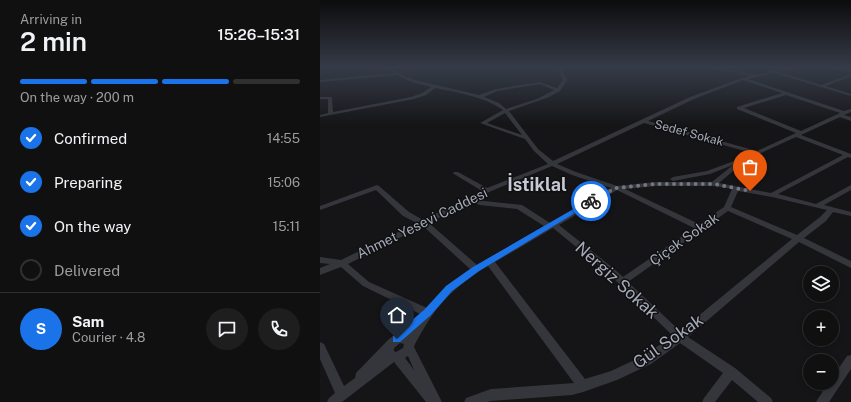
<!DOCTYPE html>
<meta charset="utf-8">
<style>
:root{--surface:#101011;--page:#1e1e1f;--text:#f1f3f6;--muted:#9c9d9f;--line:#303031;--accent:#1a73e8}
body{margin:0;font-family:"Public Sans",sans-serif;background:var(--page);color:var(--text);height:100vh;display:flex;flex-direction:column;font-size:15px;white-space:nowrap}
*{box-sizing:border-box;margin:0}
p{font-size:13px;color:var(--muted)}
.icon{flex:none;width:22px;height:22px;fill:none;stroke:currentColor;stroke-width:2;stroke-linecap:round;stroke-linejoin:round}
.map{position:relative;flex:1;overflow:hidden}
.side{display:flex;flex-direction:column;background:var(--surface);width:320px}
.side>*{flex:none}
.buttons{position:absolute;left:483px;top:266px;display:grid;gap:8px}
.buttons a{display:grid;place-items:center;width:36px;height:36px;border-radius:50%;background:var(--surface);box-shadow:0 2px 6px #0003,0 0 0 1px var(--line);font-size:20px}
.pin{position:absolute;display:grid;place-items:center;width:34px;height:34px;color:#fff;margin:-41px -17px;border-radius:50% 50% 50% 0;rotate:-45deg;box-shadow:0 0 4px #0007}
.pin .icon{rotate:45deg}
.courier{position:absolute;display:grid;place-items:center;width:40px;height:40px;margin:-20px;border:3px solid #1a73e8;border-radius:50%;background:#fff;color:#222;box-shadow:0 1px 5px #0007}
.summary em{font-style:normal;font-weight:600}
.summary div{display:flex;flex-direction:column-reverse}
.summary{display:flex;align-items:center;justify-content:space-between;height:68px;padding:0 20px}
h1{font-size:26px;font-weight:600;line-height:30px}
.bar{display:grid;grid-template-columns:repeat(4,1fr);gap:6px 4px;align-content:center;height:48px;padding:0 20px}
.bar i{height:5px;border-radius:3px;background:var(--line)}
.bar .on{background:var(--accent)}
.bar p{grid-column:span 4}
.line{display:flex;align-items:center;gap:10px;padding:0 20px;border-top:1px solid var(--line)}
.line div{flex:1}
.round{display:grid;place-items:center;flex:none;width:42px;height:42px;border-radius:21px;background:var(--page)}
ol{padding:0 20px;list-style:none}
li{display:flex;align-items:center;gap:12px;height:44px}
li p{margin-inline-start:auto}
li .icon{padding:4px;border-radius:50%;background:var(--accent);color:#fff;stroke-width:4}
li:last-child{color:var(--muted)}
li i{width:22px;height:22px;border:2px solid var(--line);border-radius:50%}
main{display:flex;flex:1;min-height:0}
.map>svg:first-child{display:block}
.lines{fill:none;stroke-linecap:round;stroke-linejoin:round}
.minor{fill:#35363c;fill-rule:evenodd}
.route{fill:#1a73e8}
.done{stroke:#737680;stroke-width:4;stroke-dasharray:0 7.2}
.labels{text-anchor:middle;stroke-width:3;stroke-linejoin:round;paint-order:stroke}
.far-street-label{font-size:12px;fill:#a5aab8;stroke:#101012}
.street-label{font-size:14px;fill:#a5aab8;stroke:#101012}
.near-street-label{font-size:17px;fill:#a5aab8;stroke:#101012}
.district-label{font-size:18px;font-weight:bold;fill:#c6c9d4;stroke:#101012}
</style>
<main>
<section class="side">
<div class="summary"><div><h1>2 min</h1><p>Arriving in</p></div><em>15:26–15:31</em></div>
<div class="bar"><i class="on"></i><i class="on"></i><i class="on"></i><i></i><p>On the way · 200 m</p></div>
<ol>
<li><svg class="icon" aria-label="check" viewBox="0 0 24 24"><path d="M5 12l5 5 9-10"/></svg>Confirmed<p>14:55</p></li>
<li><svg class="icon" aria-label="check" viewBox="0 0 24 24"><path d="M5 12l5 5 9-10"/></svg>Preparing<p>15:06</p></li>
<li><svg class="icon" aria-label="check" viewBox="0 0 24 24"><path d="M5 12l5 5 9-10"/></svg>On the way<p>15:11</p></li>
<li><i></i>Delivered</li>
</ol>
<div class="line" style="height:72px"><b class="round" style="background:var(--accent);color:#fff">S</b><div><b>Sam</b><p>Courier · 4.8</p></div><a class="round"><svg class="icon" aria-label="chat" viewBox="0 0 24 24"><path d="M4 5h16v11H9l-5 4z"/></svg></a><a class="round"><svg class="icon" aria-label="phone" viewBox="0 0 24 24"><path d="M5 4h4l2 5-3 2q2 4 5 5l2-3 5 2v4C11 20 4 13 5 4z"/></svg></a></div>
</section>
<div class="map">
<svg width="531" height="402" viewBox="0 0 531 402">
<rect width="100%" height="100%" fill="#151517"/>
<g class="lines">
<path class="minor" d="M66 68H71L82 75 95 80 159 95 176 89 220 82 237 88 243 80 237 68H241L247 80 240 91 229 97 189 111 218 149 233 161 370 97 422 78 430 76 390 68H400L436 75 450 72 444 68C448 68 450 70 454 70 457 71 469 68 474 68L459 72 501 85 531 74V76L506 86 531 94V96L454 73 428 79 524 111 531 109V112L524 115 531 117V121L520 117 481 135 531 154V158L528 157 458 194 496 204 531 185V190L504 205 531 212V216L513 212 506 221 484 238 531 261V268L479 242 368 337 415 368 451 398 453 402H438L412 380 395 402H382L384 398 403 373 360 343 331 364 297 380 263 392 252 395 171 401 167 402H144L146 398 171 389 254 383 168 266C146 279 125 296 111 317 105 326 100 335 95 344L94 347 122 402H106L74 362 22 402H7L9 398 15 393 0 359V342L4 344 24 386 35 378 36 373 68 340 100 314 43 286 21 267 0 275V268L10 264 0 263V257L21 260 97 223 83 216 56 190 0 210V206L57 185 59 186 89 212 103 220 162 191 134 174 133 173 134 172H138L167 188 228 164 214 151 205 139 160 123 183 110C163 96 139 93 115 88L106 95 94 99 0 117V115L8 113V99H0V97H12L13 112 91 97 102 93 111 87 92 82 77 75 0 82V80L74 73ZM423 80 462 93 417 107V109L476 133 437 151 328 121 374 99ZM220 84 234 90 217 99 186 109 179 103 164 97 177 91ZM466 95 520 113 481 131 424 108ZM185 113 202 135 167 123ZM324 123 432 153 419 161H414L387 171 353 177 350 179 353 181 390 174 413 165 392 182H336L297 186 256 172 237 164ZM476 137 523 155 451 193 399 183 419 166 439 154ZM232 166 252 175 291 188 230 223 202 205 155 200 169 192ZM336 186H394L412 189 404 207 379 224 305 189ZM297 190 374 228 303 277 293 268 239 225ZM418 191 452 197 507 210 500 217 477 235 411 207ZM150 202 160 205 197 209 224 226 157 265 109 223ZM408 211 472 239 360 331 308 282ZM103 226 150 269 126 286 107 308 49 282 28 264ZM233 228 287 272 353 336 323 356 291 371 265 379 175 262ZM80 343 84 344 83 348 76 352 74 351V348ZM88 356 94 370 85 358Z
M516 68H523L531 71V73Z
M531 355V369L509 402H496L508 383H512V378L527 356Z"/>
</g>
<linearGradient id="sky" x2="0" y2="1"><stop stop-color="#0c0c0d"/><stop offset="0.54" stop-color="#353b47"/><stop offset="1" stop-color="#353b47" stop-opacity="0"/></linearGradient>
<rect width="531" height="125" fill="url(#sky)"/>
<path class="route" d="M269 200 275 201 159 271 132 291 111 315 80 342H73V336L104 310 126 286 153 267Z"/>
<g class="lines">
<path class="done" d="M271 201 296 188 336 184H394L430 191"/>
</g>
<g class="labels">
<g class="far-street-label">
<text transform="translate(369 133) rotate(15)" y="4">Sedef Sokak</text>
</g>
<g class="street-label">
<text transform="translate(102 223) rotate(-26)" y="5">Ahmet Yesevi Caddesi</text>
<text transform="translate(364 239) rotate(-35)" y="5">Çiçek Sokak</text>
</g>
<g class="near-street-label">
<text transform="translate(297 280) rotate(42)" y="6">Nergiz Sokak</text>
<text transform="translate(348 341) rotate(-35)" y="6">Gül Sokak</text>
</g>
<g class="district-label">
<text x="217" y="191">İstiklal</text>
</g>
</g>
</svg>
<div class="buttons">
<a><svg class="icon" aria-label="layers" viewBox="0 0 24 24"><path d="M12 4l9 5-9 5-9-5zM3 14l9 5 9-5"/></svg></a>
<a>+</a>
<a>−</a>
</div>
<div class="pin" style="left:430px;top:191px;background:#ea580c"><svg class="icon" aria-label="bag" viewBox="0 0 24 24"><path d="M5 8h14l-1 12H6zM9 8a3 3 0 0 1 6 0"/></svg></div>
<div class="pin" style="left:77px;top:339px;background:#1f2937"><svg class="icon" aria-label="home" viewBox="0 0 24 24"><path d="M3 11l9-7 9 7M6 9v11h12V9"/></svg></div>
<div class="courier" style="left:271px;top:201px"><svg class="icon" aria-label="bike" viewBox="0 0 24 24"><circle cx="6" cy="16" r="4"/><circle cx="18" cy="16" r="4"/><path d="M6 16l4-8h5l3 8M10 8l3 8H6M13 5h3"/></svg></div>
</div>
</main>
